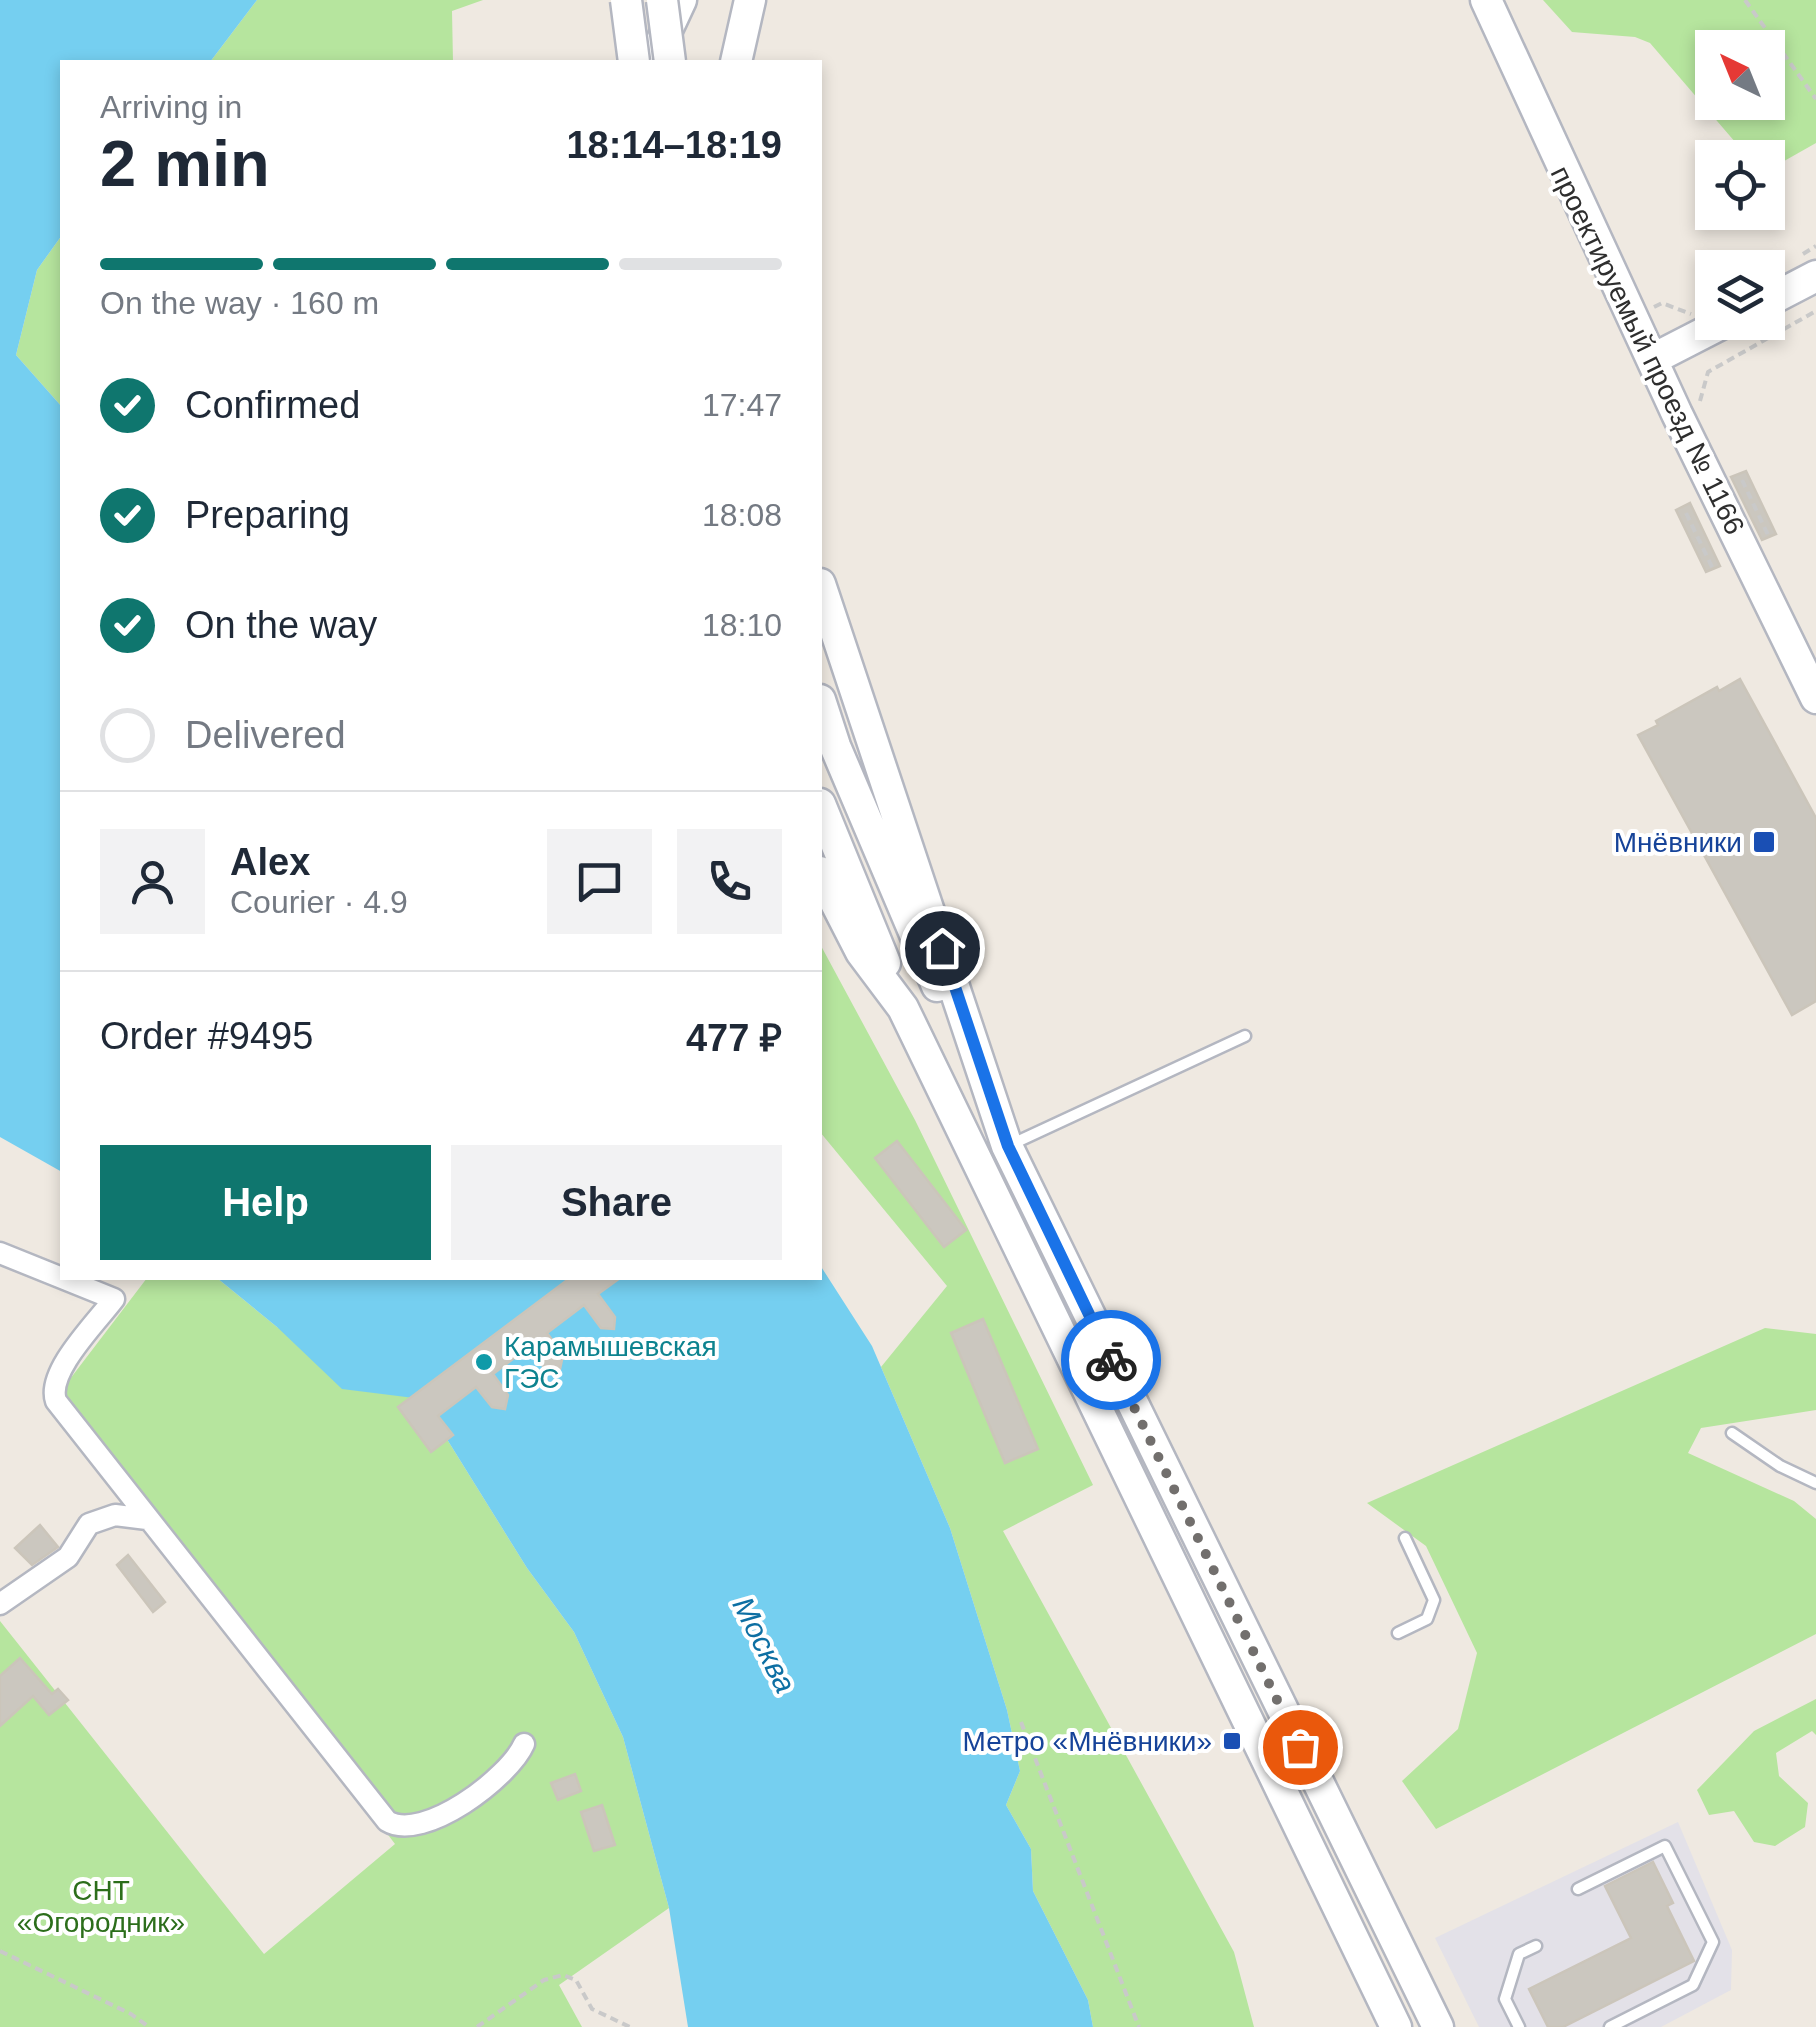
<!DOCTYPE html>
<meta charset="utf-8">
<style>
:root{--surface:#fff;--page:#f2f2f3;--text:#1f2937;--muted:#747a83;--line:#e0e1e3;--accent:#0f766e}
body{margin:0;font-family:Arial,sans-serif;background:var(--page);color:var(--text);height:100vh;display:flex;flex-direction:column;font-size:38px;white-space:nowrap}
*{box-sizing:border-box;margin:0}
p{font-size:32px;color:var(--muted)}
.icon{flex:none;width:55px;height:55px;fill:none;stroke:currentColor;stroke-width:2;stroke-linecap:round;stroke-linejoin:round}
.map{position:relative;flex:1;overflow:hidden}
.side{position:absolute;left:60px;top:60px;width:762px;height:1220px;display:flex;flex-direction:column;background:var(--surface);border-radius:0px;box-shadow:0 5px 15px #0003}
.side>*{flex:none}
.needle{width:65px;rotate:317deg}
.controls{position:absolute;left:1695px;top:30px;display:grid;gap:20px}
.controls a{display:grid;place-items:center;width:90px;height:90px;border-radius:0px;background:var(--surface);box-shadow:0 5px 15px #0003;font-size:50px}
.pin{position:absolute;display:grid;place-items:center;width:85px;height:85px;color:#fff;margin:-42px;border:5px solid #fff;border-radius:50%;box-shadow:0 2px 10px #0007}
.courier{position:absolute;display:grid;place-items:center;width:100px;height:100px;margin:-50px;border:8px solid #1a73e8;border-radius:50%;background:#fff;color:#222;box-shadow:0 2px 12px #0007}
.summary em{font-style:normal;font-weight:700}
.summary div{display:flex;flex-direction:column-reverse}
.summary{display:flex;align-items:center;justify-content:space-between;height:170px;padding:0 40px}
h1{font-size:65px;font-weight:700;line-height:75px}
.bar{display:grid;grid-template-columns:repeat(4,1fr);gap:15px 10px;align-content:center;height:120px;padding:0 40px}
.bar i{height:12px;border-radius:8px;background:var(--line)}
.bar .on{background:var(--accent)}
.bar p{grid-column:span 4}
.line{display:flex;align-items:center;gap:25px;padding:0 40px;border-top:2px solid var(--line)}
.line div{flex:1}
.round{display:grid;place-items:center;flex:none;width:105px;height:105px;border-radius:0px;background:var(--page)}
ol{padding:0 40px;list-style:none}
li{display:flex;align-items:center;gap:30px;height:110px}
li p{margin-inline-start:auto}
li .icon{padding:10px;border-radius:50%;background:var(--accent);color:#fff;stroke-width:4}
li:last-child{color:var(--muted)}
li i{width:55px;height:55px;border:5px solid var(--line);border-radius:50%}
.button{display:flex;gap:20px;margin-top:auto;padding:20px 40px}
.button a{flex:1;height:115px;border-radius:0px;background:var(--accent);color:#fff;font-size:40px;font-weight:700;line-height:115px;text-align:center}
.button a+a{background:var(--page);color:var(--text)}
.map>svg:first-child{display:block}
.industrial{fill:#e3e1e8}
.green{fill:#b6e59e;fill-rule:evenodd}
.water{fill:#75cff0}
.building{fill:#cbc7bf;stroke:#cbc5ba;stroke-width:2.5}
.lines{fill:none;stroke-linecap:round;stroke-linejoin:round}
.lane-casing{stroke:#b4b7c1;stroke-width:15}
.street-casing{stroke:#b4b7c1;stroke-width:25}
.secondary-casing{stroke:#b4b7c1;stroke-width:35}
.path{stroke:#c9c9c9;stroke-width:4;stroke-dasharray:8 5;stroke-linecap:butt}
.lane{stroke:#fff;stroke-width:10}
.street{stroke:#fff;stroke-width:20}
.secondary{stroke:#fff;stroke-width:30}
.secondary-bridge-casing{stroke:#b4b7c1;stroke-width:35;stroke-linecap:butt}
.secondary-bridge{stroke:#fff;stroke-width:30}
.done{stroke:#726f6d;stroke-width:10;stroke-dasharray:0 18}
.route{stroke:#1a73e8;stroke-width:12}
.transit-dot{fill:#1a4fb4;stroke:#fff;stroke-width:4}
.culture-dot{fill:#0f9aa8;stroke:#fff;stroke-width:4}
.labels{text-anchor:middle;stroke-width:8;stroke-linejoin:round;paint-order:stroke}
.street-label{font-size:28px;fill:#2e2e2e;stroke:#fff}
.transit-label{font-size:28px;fill:#164399;stroke:#fff;text-anchor:end}
.culture-label{font-size:28px;fill:#0d838f;stroke:#fff;text-anchor:start}
.park-label{font-size:28px;fill:#2c6e1b;stroke:#fff}
.water-label{font-size:30px;font-style:italic;fill:#0d6fa3;stroke:#fff}
</style>
<div class="map">
<svg width="1816" height="2027" viewBox="0 0 1816 2027">
<rect width="100%" height="100%" fill="#efe9e1"/>
<path class="industrial" d="M1678 1822 1732 1950 1731 1990 1661 2027H1479L1435 1938Z"/>
<path class="green" d="M257 0H483L452 11 453 62H210Z
M1543 0H1816V143L1768 170V158L1748 157 1650 43 1635 37 1572 32ZM1712 48H1768V102H1712Z
M62 235V407L16 355 37 270Z
M820 944 915 1120 1093 1485 1003 1531 1234 1952 1254 2027H1093L1088 2000 1033 1891 1031 1849 1006 1805 1020 1771 1007 1710 950 1528 881 1367 947 1286 820 1132Z
M147 1278H217L277 1327 422 1399 527 1568 574 1632 623 1737 669 1908 559 1985 582 2027H0V1621L264 1954 395 1844 57 1396Z
M1765 1328 1816 1334V1410L1701 1428 1688 1453 1794 1501 1816 1519V1634L1436 1829 1402 1781 1458 1729 1477 1653 1426 1546 1367 1503Z
M1816 1699V1735L1812 1731 1776 1753 1779 1776 1808 1803 1805 1827 1775 1846 1754 1842 1734 1811 1709 1815 1697 1790 1754 1731Z"/>
<path class="water" d="M0 0H257L210 62H62V235L37 270 16 355 62 407V1172L0 1137Z
M820 1265 872 1346 950 1528 1007 1710 1020 1771 1006 1805 1031 1849 1033 1891 1088 2000 1093 2027H688L669 1908 623 1737 574 1632 527 1568 422 1399 342 1389 277 1327 217 1278H820Z"/>
<path class="building" d="M1746 471 1776 534 1762 540 1731 477Z
M1690 503 1720 566 1706 572 1676 510Z
M1740 679 1816 818V1001L1792 1015 1638 735 1658 725 1656 721 1717 687 1719 691Z
M897 1141 966 1230 944 1247 875 1158Z
M570 1278H620L598 1294 615 1317 614 1329 601 1328 584 1305 547 1333 563 1355 560 1369H545L529 1347 493 1374 508 1395 505 1409 492 1407 476 1387 438 1416 453 1435 431 1452 398 1407Z
M983 1319 1038 1449 1005 1463 951 1333Z
M40 1525 58 1547 32 1565 15 1548Z
M128 1555 165 1602 153 1612 117 1565Z
M20 1658 52 1694 58 1689 68 1700 49 1715 33 1696 0 1726V1676Z
M575 1774 581 1791 558 1800 551 1783Z
M602 1805 615 1845 594 1851 581 1812Z
M1653 1862 1673 1903 1667 1906 1694 1961 1563 2027H1548L1529 1989 1631 1938 1605 1886Z"/>
<g class="lines">
<defs>
<path id="lane" d="M1010 1145 1245 1036
M1732 1433 1780 1466 1816 1483
M1398 1633 1427 1619 1434 1600 1405 1538
M1578 1889 1665 1846 1713 1942 1693 1985 1610 2027
M1519 2027 1505 1999 1519 1954 1536 1946"/>
<path id="street" d="M0 1253 114 1299C96 1323 46 1372 56 1401L387 1821C423 1843 509 1778 524 1744
M0 1604 68 1557 89 1524 115 1515 147 1519"/>
<path id="secondary" d="M1486 0 1677 414 1816 698
M652 62 681 0
M736 62 750 0
M1768 301 1816 276
M1653 359 1725 322
M820 584 1007 1146 1438 2027
M820 700 835 746 937 986
M820 804 885 963
M820 872 861 952 903 1008 1396 2027"/>
</defs>
<use href="#lane" class="lane-casing"/>
<use href="#street" class="street-casing"/>
<use href="#secondary" class="secondary-casing"/>
<path class="path" d="M1745 0 1816 99
M1803 254 1816 246
M1654 307 1662 303 1691 314
M1700 401 1708 372 1816 311
M1742 480 1769 537
M1686 513 1713 569
M1021 1722 1139 2027
M0 1951 131 2014 149 2027
M477 2027 544 1980 563 1975 576 1980 592 2009 630 2027"/>
<use href="#lane" class="lane"/>
<use href="#street" class="street"/>
<use href="#secondary" class="secondary"/>
<defs>
<path id="secondary-bridge" d="M626 0 634 62
M662 0 670 62"/>
</defs>
<use href="#secondary-bridge" class="secondary-bridge-casing"/>
<use href="#secondary-bridge" class="secondary-bridge"/>
</g>
<g class="lines">
<path class="done" d="M1111 1360 1300 1747"/>
<path class="route" d="M942 948 1008 1146 1111 1360"/>
</g>
<g class="transit-dot">
<rect x="1752" y="830" width="24" height="24" rx="5"/>
<rect x="1222" y="1731" width="20" height="20" rx="5"/>
</g>
<circle class="culture-dot" cx="484" cy="1362" r="10"/>
<g class="labels">
<g class="street-label">
<text transform="translate(1648 350) rotate(64)" y="10">проектируемый проезд № 1166</text>
</g>
<g class="transit-label">
<text x="1742" y="852">Мнёвники</text>
<text x="1212" y="1751">Метро «Мнёвники»</text>
</g>
<g class="culture-label">
<text x="504" y="1356">Карамышевская<tspan x="504" dy="32">ГЭС</tspan></text>
</g>
<g class="park-label">
<text x="101" y="1900">СНТ<tspan x="101" dy="32">«Огородник»</tspan></text>
</g>
<g class="water-label">
<text transform="translate(764 1645) rotate(63)" y="10">Москва</text>
</g>
</g>
</svg>
<div class="controls">
<a><svg class="needle" viewBox="-14 -14 28 28"><path d="M0-13l5 13h-10z" fill="#e53935"/><path d="M0 13l5-13h-10z" fill="#747a83"/></svg></a>
<a><svg class="icon" aria-label="locate" viewBox="0 0 24 24"><circle cx="12" cy="12" r="6"/><path d="M12 2v4M12 18v4M2 12h4M18 12h4"/></svg></a>
<a><svg class="icon" aria-label="layers" viewBox="0 0 24 24"><path d="M12 4l9 5-9 5-9-5zM3 14l9 5 9-5"/></svg></a>
</div>
<div class="pin" style="left:1300px;top:1747px;background:#ea580c"><svg class="icon" aria-label="bag" viewBox="0 0 24 24"><path d="M5 8h14l-1 12H6zM9 8a3 3 0 0 1 6 0"/></svg></div>
<div class="pin" style="left:942px;top:948px;background:#1f2937"><svg class="icon" aria-label="home" viewBox="0 0 24 24"><path d="M3 11l9-7 9 7M6 9v11h12V9"/></svg></div>
<div class="courier" style="left:1111px;top:1360px"><svg class="icon" aria-label="bike" viewBox="0 0 24 24"><circle cx="6" cy="16" r="4"/><circle cx="18" cy="16" r="4"/><path d="M6 16l4-8h5l3 8M10 8l3 8H6M13 5h3"/></svg></div>
<section class="side">
<div class="summary"><div><h1>2 min</h1><p>Arriving in</p></div><em>18:14–18:19</em></div>
<div class="bar"><i class="on"></i><i class="on"></i><i class="on"></i><i></i><p>On the way · 160 m</p></div>
<ol>
<li><svg class="icon" aria-label="check" viewBox="0 0 24 24"><path d="M5 12l5 5 9-10"/></svg>Confirmed<p>17:47</p></li>
<li><svg class="icon" aria-label="check" viewBox="0 0 24 24"><path d="M5 12l5 5 9-10"/></svg>Preparing<p>18:08</p></li>
<li><svg class="icon" aria-label="check" viewBox="0 0 24 24"><path d="M5 12l5 5 9-10"/></svg>On the way<p>18:10</p></li>
<li><i></i>Delivered</li>
</ol>
<div class="line" style="height:180px"><a class="round"><svg class="icon" aria-label="person" viewBox="0 0 24 24"><circle cx="12" cy="8" r="4"/><path d="M4 21q1-7 8-7t8 7"/></svg></a><div><b>Alex</b><p>Courier · 4.9</p></div><a class="round"><svg class="icon" aria-label="chat" viewBox="0 0 24 24"><path d="M4 5h16v11H9l-5 4z"/></svg></a><a class="round"><svg class="icon" aria-label="phone" viewBox="0 0 24 24"><path d="M5 4h4l2 5-3 2q2 4 5 5l2-3 5 2v4C11 20 4 13 5 4z"/></svg></a></div>
<div class="line" style="height:130px"><div>Order #9495</div><b>477 ₽</b></div>
<div class="button"><a>Help</a><a>Share</a></div>
</section>
</div>
